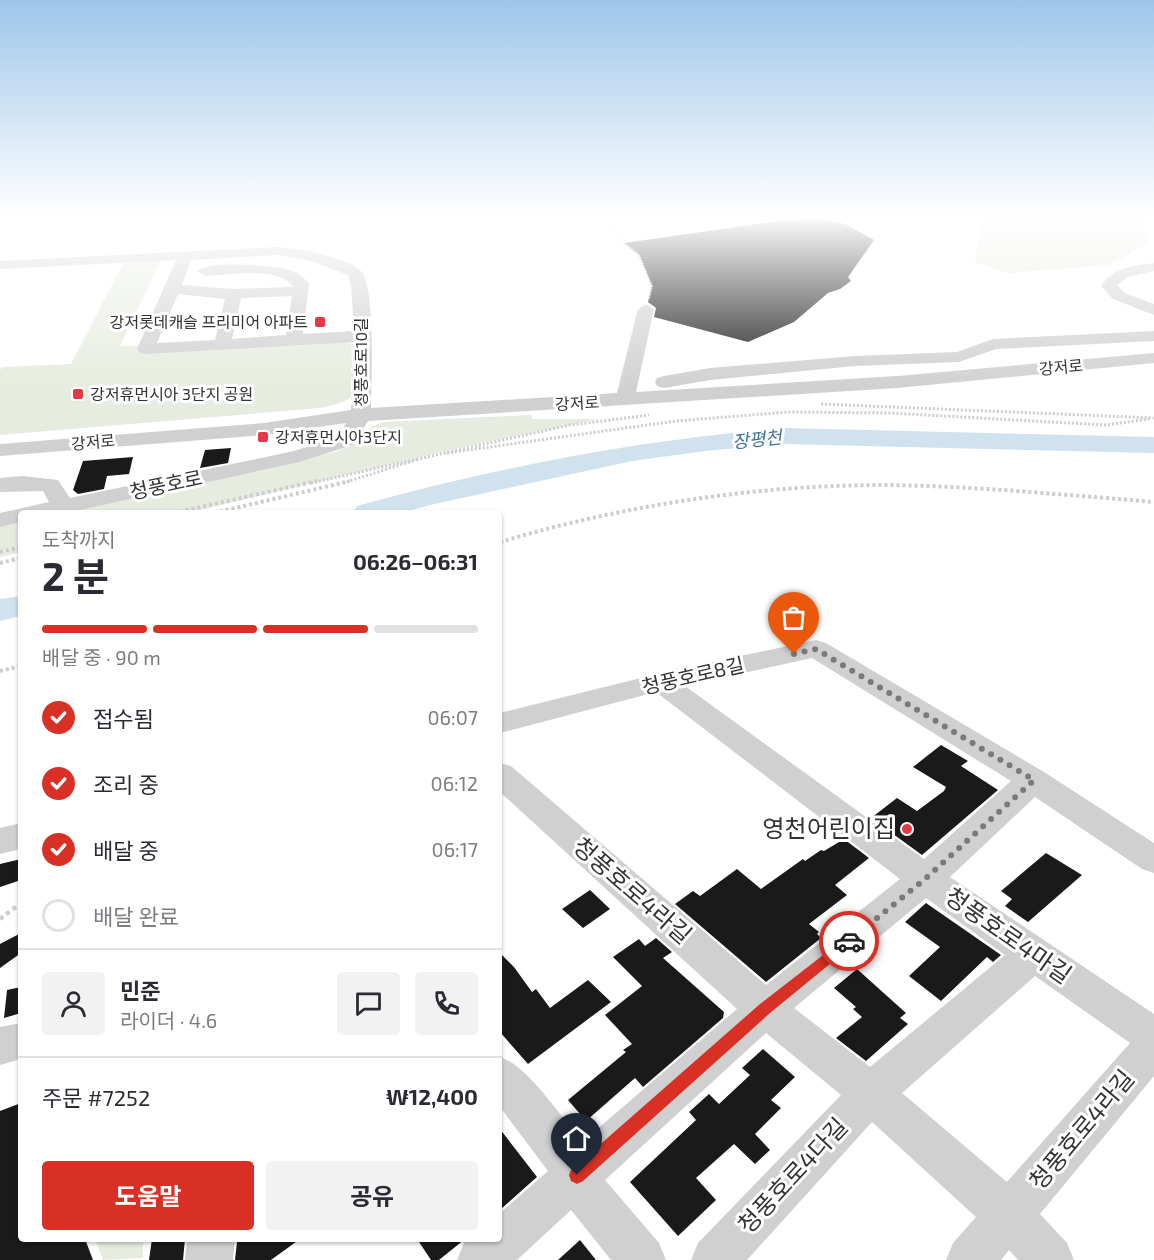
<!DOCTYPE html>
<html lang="ko">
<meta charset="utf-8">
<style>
:root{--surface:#fff;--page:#f2f2f3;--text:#2b2b33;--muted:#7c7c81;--line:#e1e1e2;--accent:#d93025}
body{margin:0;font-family:"Exo 2","Noto Sans KR",sans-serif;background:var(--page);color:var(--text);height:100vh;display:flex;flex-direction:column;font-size:22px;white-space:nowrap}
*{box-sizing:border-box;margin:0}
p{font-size:20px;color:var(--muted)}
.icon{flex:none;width:33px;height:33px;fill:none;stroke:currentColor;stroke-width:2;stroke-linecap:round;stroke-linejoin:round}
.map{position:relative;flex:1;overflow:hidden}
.sheet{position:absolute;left:18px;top:510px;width:484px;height:732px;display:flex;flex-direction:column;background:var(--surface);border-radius:6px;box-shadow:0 2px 4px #0004}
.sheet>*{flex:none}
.pin{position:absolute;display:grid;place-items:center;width:51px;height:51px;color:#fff;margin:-62px -26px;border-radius:50% 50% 50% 0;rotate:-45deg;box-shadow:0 0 6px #0007}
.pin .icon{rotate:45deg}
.courier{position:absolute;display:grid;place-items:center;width:60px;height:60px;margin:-30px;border:4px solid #d93025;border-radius:50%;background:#fff;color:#222;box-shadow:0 2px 8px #0007}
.summary em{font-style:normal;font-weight:700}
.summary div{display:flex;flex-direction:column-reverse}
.summary{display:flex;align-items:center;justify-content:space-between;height:102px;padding:0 24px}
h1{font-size:39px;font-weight:700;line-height:45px}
.bar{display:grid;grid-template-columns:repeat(4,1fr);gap:9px 6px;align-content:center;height:72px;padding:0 24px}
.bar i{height:8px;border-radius:4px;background:var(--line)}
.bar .on{background:var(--accent)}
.bar p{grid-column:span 4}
.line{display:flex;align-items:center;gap:15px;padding:0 24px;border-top:2px solid var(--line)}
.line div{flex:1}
.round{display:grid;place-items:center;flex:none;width:63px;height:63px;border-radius:6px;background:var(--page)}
ol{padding:0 24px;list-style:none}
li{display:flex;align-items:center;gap:18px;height:66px}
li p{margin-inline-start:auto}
li .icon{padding:6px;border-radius:50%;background:var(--accent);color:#fff;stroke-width:4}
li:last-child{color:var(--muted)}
li i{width:33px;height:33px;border:3px solid var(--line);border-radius:50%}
.primary-button{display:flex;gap:12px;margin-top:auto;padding:12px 24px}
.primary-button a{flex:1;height:69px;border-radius:6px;background:var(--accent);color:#fff;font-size:24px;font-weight:700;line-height:69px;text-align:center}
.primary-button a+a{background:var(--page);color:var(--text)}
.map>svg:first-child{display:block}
.green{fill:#e6ecdf}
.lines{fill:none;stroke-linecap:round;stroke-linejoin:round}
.river{fill:#cfe2ee;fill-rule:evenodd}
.building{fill:#1a1a1a}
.path-far3{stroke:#cdcdcd;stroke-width:2;stroke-dasharray:1.5 1.5;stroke-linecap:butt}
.path-far2{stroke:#cdcdcd;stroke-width:3;stroke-dasharray:2 2;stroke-linecap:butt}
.path-far1{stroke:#cdcdcd;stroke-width:4;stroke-dasharray:3 3;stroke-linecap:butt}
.path{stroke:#cdcdcd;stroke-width:4.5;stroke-dasharray:4 4;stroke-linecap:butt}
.minor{fill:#d0d0d0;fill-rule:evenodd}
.route{fill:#d93025}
.done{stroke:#7a7a7a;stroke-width:6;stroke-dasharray:0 10.8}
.poi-dot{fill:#e63946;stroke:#fff;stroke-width:2}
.labels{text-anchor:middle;stroke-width:6;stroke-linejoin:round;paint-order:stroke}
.far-poi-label{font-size:16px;fill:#333;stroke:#fff;text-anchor:start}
.far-street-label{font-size:16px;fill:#333;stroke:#fff}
.far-water-label{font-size:18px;font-style:italic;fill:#3f7597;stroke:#fff}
.street-label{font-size:20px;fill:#333;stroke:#fff}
.near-poi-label{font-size:24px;fill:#333;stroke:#fff;text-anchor:end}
.near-street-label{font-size:24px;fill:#333;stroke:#fff}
</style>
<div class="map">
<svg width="1154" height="1260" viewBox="0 0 1154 1260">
<rect width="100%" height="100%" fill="#fff"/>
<path class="green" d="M732 214H888C843 222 775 230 732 214Z
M982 214H1140L1150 242 1109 265 1008 273 975 262Z
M163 256 120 346 351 337 354 394C345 404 332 405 320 408L0 435V370L2 367 71 364 126 258Z
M531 415 532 419H599L464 447 187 513H56L335 452 356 444 370 428 382 422Z
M21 520V552L0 557V525Z
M95 1239H143V1258L103 1260Z"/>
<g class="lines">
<path class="river" d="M785 428 1154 437V453L785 444 705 451 632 461 430 505 401 513H353L357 506C497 467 640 440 785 428Z
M21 596V616L0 621V599Z"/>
</g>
<path class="building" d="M822 219 845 224 874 240 848 277 851 281 840 289 828 293 794 322 748 342 654 317 656 308 648 302 652 286 639 255 624 243 778 221Z
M231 448 228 463 200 468 205 450Z
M133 457 129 474 107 476 104 489 78 494 73 490 83 461Z
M941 745 968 761 961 766 998 790 922 855 871 818 897 798 917 811 944 791 946 787 913 767Z
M844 839 869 858 835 885 847 895 809 924 819 932 817 934 821 938 766 982 675 904 693 891 700 896 737 869 761 889 803 859 805 861 821 850 824 851Z
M1046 853 1082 875 1028 922 1005 906 1012 899 1001 891Z
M21 859V880L0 887V864Z
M590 890 610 909 583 928 562 909Z
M926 903 1001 955 993 962 987 957 941 1001 909 976 940 947 905 922Z
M21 933V953L0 968V944Z
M656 938 672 952 663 958 724 1012 723 1018 643 1087 635 1078 586 1121 568 1100 626 1052 623 1050 632 1044 605 1015 642 986 613 957 639 939 645 946Z
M500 953 514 967 532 992 536 989 550 1008 588 980 611 1002 528 1064 500 1032Z
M857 969 906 1013 900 1018 908 1024 866 1061 836 1038 862 1017 853 1009 856 1007 834 988Z
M21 987V1013L4 1018 7 990Z
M763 1049 795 1077 771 1100 781 1108 755 1134 770 1150 755 1164 734 1144 696 1178 716 1200 678 1236 630 1182 696 1120 689 1112 709 1094 719 1104 750 1075 742 1068Z
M21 1103V1239H85L93 1260H0V1111Z
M500 1129 537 1177 500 1210Z
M152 1239H185L183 1260H149Z
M241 1239H300L271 1260H235L237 1242Z
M417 1239H465L439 1260H431Z
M580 1240 596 1260H558Z"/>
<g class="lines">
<path class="path-far3" d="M601 214 610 220 621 241 639 255 652 286 649 299"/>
<path class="path-far2" d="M821 404 1154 418
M447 453 676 421 788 412 890 413 1106 425 1149 419
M311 483 570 425 649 415
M343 483 419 459"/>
<path class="path-far1" d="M174 513 317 481
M214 513 350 481
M500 542C625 505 755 485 886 485 976 486 1065 495 1154 502
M0 552 21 547
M0 563 21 558
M0 671 21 666"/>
<path class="path" d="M0 919 21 903"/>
<path class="minor" d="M277 247C296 248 348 257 361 271 376 286 371 384 371 408L617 393 638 309 646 304 654 309 636 392 897 376 1154 353V363L897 388 368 421 353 445 299 462 66 513H21V522L0 527V513L49 502 43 491 0 492V478L22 476 58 480 70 498 294 451 338 437 346 423 264 435 0 456V444L264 423 351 410 354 342 146 354 140 353 137 349 176 260 0 269V261ZM277 255 312 261 348 275 351 286 354 331 303 334 309 284C304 277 298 273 290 270 275 265 208 260 197 271L205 276C226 275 282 266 293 287L234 289 182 285 191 260ZM178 294 225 299 215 340 157 343ZM292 296 286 335 232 339 241 298Z
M1154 263V271L1128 277 1117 285 1125 293 1154 304V315L1113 299 1101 286C1114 267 1133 266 1154 263Z
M1154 331V341L996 349 959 362 855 366 710 380 664 388 657 386 655 382 657 378 664 376 710 368 855 356 957 352 993 339Z
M816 640 826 643 1044 772 1154 843V873L1142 869 1035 797 950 877 1154 1014V1076L1040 1214 1067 1243 1074 1260H1018L1009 1250 1001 1260H946L953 1243 976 1217 872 1122 747 1260H691L698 1243 841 1095 766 1033 605 1180 659 1243 666 1260H611L571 1210 517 1260H457L464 1243 469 1239H500V1213L548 1171 500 1107V1057C527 1065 563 1118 581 1143L737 1009 500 792V763L511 766 766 985 900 879 656 692 500 733V713L661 673ZM812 658 1011 781 924 859 685 686ZM926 898 1005 955 870 1067 794 1008ZM1035 976 1130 1043 1007 1182 902 1093Z
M21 823V849L0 854V828Z
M21 1023V1059L0 1065V1027Z
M187 1239H235L233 1260H185Z"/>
</g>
<linearGradient id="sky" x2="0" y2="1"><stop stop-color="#9ec6ea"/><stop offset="0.55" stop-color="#fff"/><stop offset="1" stop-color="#fff" stop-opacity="0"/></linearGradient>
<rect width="1154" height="391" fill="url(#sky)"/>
<path class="route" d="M849 935 853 937 855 941 853 945 770 1013 583 1181 577 1184 571 1181 569 1175 571 1170 760 1004Z"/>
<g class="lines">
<path class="done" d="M794 654 816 649 1034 780 925 879 849 941"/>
</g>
<g class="poi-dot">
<rect x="314" y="316" width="12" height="12" rx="3"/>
<rect x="72" y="388" width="12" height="12" rx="3"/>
<rect x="257" y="431" width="12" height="12" rx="3"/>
<circle cx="907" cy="829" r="6"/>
</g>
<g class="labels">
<g class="far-poi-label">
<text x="308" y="328" text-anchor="end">강저롯데캐슬 프리미어 아파트</text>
<text x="90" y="400">강저휴먼시아 3단지 공원</text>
<text x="275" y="443">강저휴먼시아3단지</text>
</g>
<g class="far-street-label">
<text transform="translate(361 362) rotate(-90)" y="6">청풍호로10길</text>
<text transform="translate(1061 367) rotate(-5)" y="6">강저로</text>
<text transform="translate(577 403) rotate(-3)" y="6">강저로</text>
<text transform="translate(93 442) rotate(-5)" y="6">강저로</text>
</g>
<g class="far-water-label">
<text transform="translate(757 440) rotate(-6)" y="6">장평천</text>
</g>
<g class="street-label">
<text transform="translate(166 485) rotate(-12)" y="7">청풍호로</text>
<text transform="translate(693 676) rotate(-13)" y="7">청풍호로8길</text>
</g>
<g class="near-poi-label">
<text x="895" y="837">영천어린이집</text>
</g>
<g class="near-street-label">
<text transform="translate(632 891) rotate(41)" y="8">청풍호로4라길</text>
<text transform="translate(1008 936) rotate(35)" y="8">청풍호로4마길</text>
<text transform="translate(1082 1130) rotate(-50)" y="8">청풍호로4라길</text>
<text transform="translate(793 1176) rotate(-47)" y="8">청풍호로4다길</text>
</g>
</g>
</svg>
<div class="pin" style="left:794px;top:654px;background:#ea580c"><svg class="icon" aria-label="bag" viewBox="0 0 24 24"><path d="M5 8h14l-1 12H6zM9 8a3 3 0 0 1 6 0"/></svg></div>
<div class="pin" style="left:577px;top:1175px;background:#1f2937"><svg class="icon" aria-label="home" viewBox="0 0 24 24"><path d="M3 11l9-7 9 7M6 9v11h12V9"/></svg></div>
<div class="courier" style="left:849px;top:941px"><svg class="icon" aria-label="car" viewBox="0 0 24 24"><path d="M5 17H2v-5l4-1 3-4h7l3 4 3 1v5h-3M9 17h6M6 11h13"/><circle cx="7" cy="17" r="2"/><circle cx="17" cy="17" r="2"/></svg></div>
<section class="sheet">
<div class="summary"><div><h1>2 분</h1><p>도착까지</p></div><em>06:26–06:31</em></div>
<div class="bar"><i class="on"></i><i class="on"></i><i class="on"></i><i></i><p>배달 중 · 90 m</p></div>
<ol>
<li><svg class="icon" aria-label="check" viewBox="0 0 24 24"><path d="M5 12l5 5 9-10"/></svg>접수됨<p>06:07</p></li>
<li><svg class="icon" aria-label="check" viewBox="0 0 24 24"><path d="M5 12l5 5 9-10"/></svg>조리 중<p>06:12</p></li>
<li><svg class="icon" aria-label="check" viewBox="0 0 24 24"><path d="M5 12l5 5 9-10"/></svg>배달 중<p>06:17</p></li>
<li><i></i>배달 완료</li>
</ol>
<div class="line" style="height:108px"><a class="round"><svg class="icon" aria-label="person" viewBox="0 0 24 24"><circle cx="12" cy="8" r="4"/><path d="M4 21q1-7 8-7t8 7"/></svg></a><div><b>민준</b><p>라이더 · 4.6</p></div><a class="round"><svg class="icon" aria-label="chat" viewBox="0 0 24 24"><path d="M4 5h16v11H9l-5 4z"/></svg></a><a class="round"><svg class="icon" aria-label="phone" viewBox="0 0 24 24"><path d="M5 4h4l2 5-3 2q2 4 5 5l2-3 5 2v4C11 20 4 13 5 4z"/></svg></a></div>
<div class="line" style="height:78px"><div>주문 #7252</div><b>₩12,400</b></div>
<div class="primary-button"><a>도움말</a><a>공유</a></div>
</section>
</div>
